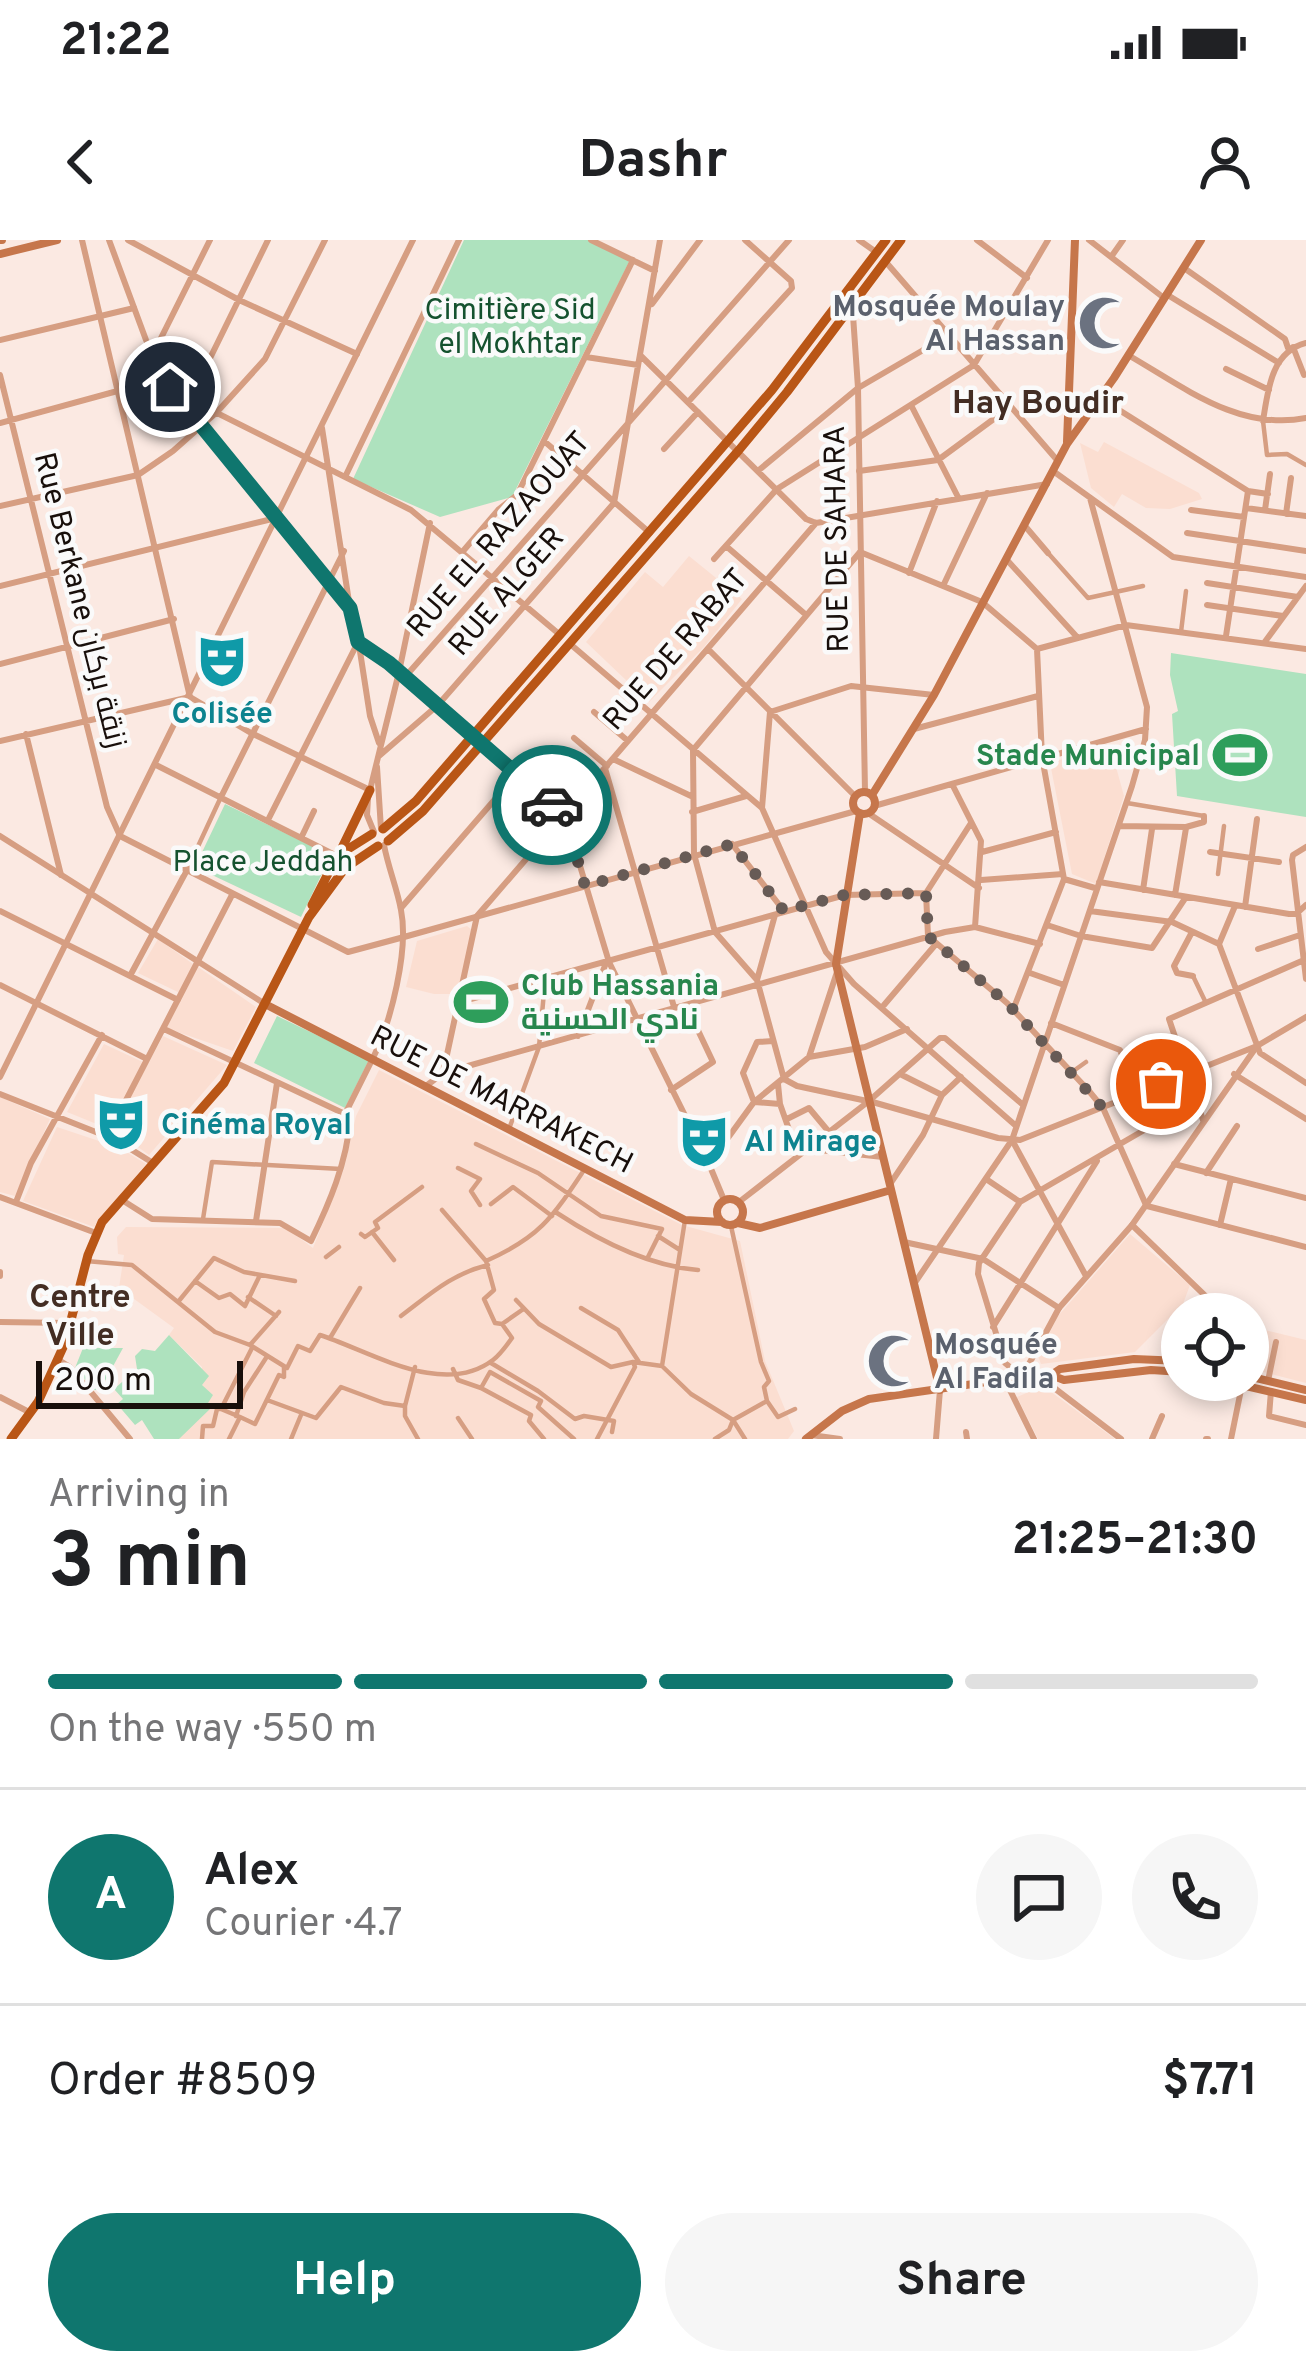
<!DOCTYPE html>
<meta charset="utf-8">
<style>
:root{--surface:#fff;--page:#f6f6f6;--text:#202124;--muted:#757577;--line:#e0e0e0;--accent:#0f766e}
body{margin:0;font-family:Overpass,Cairo,sans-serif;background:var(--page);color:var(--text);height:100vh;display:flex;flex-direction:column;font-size:45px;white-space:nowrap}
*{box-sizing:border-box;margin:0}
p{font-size:39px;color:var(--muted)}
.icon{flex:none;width:66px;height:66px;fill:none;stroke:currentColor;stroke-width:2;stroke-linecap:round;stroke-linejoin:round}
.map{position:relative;height:1199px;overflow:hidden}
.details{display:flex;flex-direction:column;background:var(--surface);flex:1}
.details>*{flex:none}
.controls{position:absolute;left:1161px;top:1053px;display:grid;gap:24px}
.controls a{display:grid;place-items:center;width:108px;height:108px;border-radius:50%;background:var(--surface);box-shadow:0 6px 18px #0003;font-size:60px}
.scale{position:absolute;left:36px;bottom:30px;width:207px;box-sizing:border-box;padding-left:12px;border:6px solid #180f0b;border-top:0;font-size:33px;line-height:42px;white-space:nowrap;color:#180f0b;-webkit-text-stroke:9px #fafafa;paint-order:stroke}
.pin{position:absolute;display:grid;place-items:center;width:102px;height:102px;color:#fff;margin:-51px;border:6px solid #fff;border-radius:50%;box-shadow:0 3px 12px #0007}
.courier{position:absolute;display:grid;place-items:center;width:120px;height:120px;margin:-60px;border:9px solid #0f766e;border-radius:50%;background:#fff;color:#222;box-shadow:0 3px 15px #0007}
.head em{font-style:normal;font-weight:700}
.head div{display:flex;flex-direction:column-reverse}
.head{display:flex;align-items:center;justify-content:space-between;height:204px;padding:0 48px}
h1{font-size:78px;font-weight:700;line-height:90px}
.bar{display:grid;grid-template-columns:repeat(4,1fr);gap:18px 12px;align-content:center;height:144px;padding:0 48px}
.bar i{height:15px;border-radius:9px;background:var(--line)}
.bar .active{background:var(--accent)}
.bar p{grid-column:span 4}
.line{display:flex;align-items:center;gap:30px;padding:0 48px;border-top:3px solid var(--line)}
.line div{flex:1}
.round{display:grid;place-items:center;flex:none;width:126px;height:126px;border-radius:63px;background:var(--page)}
.action{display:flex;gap:24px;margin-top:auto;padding:24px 48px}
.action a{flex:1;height:138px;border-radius:72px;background:var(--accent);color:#fff;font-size:48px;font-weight:700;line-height:138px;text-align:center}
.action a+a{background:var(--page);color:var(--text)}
.status{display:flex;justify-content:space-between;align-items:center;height:84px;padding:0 60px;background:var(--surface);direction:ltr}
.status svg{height:33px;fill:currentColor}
header{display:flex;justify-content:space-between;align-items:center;height:156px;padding:0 48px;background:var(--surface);font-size:54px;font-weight:700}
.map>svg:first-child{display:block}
.built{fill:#fbded1}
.green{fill:#aee2be}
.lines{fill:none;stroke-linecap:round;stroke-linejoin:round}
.pedestrian{stroke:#d69e82;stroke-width:4.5}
.minor{stroke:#d69e82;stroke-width:6}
.tertiary{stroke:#d69e82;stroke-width:6}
.secondary{stroke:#c6764b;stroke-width:8}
.primary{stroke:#b95616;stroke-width:9}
.done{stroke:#675b56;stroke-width:12;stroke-dasharray:0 21.6}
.route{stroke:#0f766e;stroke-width:15}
.labels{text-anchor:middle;stroke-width:9;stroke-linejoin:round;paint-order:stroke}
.worship-label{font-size:30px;font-weight:bold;fill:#5b616d;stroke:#fafafa;text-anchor:end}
.park-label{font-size:30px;fill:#15522f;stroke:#fafafa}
.street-label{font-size:30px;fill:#180f0b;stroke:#fafafa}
.culture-label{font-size:30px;font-weight:bold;fill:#0d838f;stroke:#fafafa;text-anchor:start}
.leisure-label{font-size:30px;font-weight:bold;fill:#27864d;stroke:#fafafa;text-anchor:end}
.neighbourhood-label{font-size:33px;font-weight:bold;fill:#432d23;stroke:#fafafa}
</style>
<div class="status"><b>21:22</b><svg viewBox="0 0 49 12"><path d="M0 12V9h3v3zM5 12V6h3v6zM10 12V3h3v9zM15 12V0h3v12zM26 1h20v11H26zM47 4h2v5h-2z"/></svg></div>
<header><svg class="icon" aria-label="back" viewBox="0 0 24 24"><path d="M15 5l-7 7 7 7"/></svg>Dashr<svg class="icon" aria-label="person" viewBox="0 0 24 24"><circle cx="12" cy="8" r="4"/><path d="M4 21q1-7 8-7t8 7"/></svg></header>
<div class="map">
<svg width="1306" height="1199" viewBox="0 0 1306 1199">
<rect width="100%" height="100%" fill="#fbe9e2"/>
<path class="built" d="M1104 202 1199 253 1202 259 1170 269 1146 268 1122 254 1114 267 1091 248 1080 203 1098 212Z
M689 316 742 359 704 407 649 462 586 402 645 332 663 347Z
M1110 505 1124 556 1096 644 1072 634 1050 523Z
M467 686 472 690 458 754H434L406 747 417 701Z
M158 699 193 724 180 753 138 733Z
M198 727 256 767 233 811 166 788Z
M163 796 227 825 149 915 113 889Z
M104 804 145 823 109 889 67 872Z
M379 830 682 985 740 1001 765 1121 794 1191 788 1199H179L208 1163 202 1145V1127L169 1095 174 1088 119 1048 124 1015 118 1014 117 997 126 987 286 988 313 1008 344 929 356 876Z
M0 857 50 879 15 956 0 952Z
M57 887 120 908 146 924 94 987 23 961Z
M1130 994 1190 1045 1183 1064 1135 1112 1041 1124 1038 1116 1058 1076Z
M1248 1086 1306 1100V1143L1248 1128Z
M1043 1146 1115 1199H1038L1017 1157Z"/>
<path class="green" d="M464 0H593L631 18 512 257 440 277 353 239Z
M1171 413 1306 434V577L1177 556 1172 474 1178 471 1170 435Z
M225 564 331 615 301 677 195 627Z
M277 776 369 820 345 868 254 823Z
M169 1095 209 1136 202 1145 213 1155 208 1163 211 1168 179 1199H154L142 1180 135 1185 117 1164 123 1159 114 1149 137 1129 135 1116 142 1109 155 1111Z
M83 1108H123L100 1150H94L75 1128Z"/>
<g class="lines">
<path class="pedestrian" d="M1263 181 1267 215 1287 214 1306 225
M1048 313 1088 358 1143 346
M1181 392 1186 351
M1127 563 1204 576
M187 630 220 559
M1218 634 1224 586
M1193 736 1206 763
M1072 832 1086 822
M509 889 539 807 545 741
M476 904 538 933 601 976 662 989 648 1017
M458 928 480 939 471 951 480 965
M491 964 513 947 552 976
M442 970 486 1021 494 1050 484 1059 495 1083 502 1084
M557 973C598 1000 648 1026 698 1030
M203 979 212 922 341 929
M731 986 761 1122 769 1141 764 1147 767 1161
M372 992 394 1020
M361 994 365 997 378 988 375 982 422 947
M658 996 680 1010
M326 1017 339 1007
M86 1021 132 1025 215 1092 250 1105 287 1128 298 1106 310 1111 320 1095C372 1112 443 1158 493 1120 500 1115 507 1105 512 1098L502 1084 522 1070
M486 1021C540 997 552 978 584 930
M195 1041 219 1058 230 1054 245 1066 260 1035
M248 1057 276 1076
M516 1060 539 1084 611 1127 633 1122
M178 1062 214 1018 244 1032 295 1041
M581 1068 618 1090 639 1122
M401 1076C428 1056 451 1034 488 1025
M330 1098 360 1048
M250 1105 279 1072
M491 1123 538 1151 575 1179 584 1176 614 1181 612 1192
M662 1126 685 980
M453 1129 458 1140 481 1148 490 1132 541 1161 538 1167 574 1199
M481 1148 531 1175 529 1181 544 1199
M267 1160 316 1178 341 1147 384 1163 405 1166 415 1127
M405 1166V1176L418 1199
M221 1169 240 1177 229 1199
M236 1176 244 1152 266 1118
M240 1177 255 1184 279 1135 284 1137V1127
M458 1178 472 1199
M202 1199 203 1186H213L217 1169H221L252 1108
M291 1199 301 1175
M597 1199 635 1127 633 1122 662 1126 691 1154 733 1180 745 1199
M715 1199 729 1190 733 1180 767 1161 778 1177 795 1169"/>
<path class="minor" d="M128 0 239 60 357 114
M591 0 655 31
M859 0 876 12
M977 0 1027 38
M1089 0 1164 58
M1111 17 1123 0
M885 21 1057 220
M1184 28 1285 99 1288 108
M1166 54 1279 123
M652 64 700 0
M0 100 134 68
M1293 107 1304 135
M153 114 210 0
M1128 115C1184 147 1238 191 1306 178
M641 116 806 279 816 283
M586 117 638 125
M1226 129 1269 150
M0 135 107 567 120 596 348 712 404 697
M177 153 411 270 559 394
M1100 158 1248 251 1268 254
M190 159 268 0
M689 161 792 48 791 41 745 0
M912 167 958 257
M1263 181C1268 150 1271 112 1306 103
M0 183 165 138
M322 188 350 368
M544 201 650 293
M664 209 698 172
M759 230 858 148 949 95
M859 231 938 220 1010 167
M1053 231 1173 317 1306 337
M345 237 459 0
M0 266 138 235 173 211 217 172 265 119 325 0
M1246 268 1306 276
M1191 270 1244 277
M1265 270 1270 234
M1286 274 1291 238
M816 283 1047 244
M1025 286 1048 313
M1187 293 1306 311
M726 306 805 374
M464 310 499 269 517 255 633 20
M714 319 777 249 974 125 1048 0
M1007 320 1077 397
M909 333 937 261
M1207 343 1298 357
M0 346 276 278
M943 346 987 253
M1207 365 1283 376
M1226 396 1248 251
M569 403 762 568 826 712 854 744 1015 885
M1264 403 1306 346
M359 405 370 476 379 503
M708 409 855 556
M1037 409 1126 385 1306 409
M0 424 174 379
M405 437 789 0
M594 472 628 501
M914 489 1038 456
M26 494 61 635
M574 498 607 526
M0 501 190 457
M481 501 565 576 609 722 709 924 724 960
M379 516 438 465 614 263 660 0
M613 519 691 556
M156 525 337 616
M377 527 381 589
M605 528 674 767
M952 544 981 601 975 687
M221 557 344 311
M874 566 1146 489
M762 568 770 472 851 446 934 455
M692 572 746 556
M868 573 979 648
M268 580 358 402
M971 583 926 653 928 696 1007 763 1089 851 1103 868 1146 965
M1119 586 1186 587 1204 582V576
M374 592 367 575 368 558 399 432 430 283
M302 596 314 571
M732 604 784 671
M1306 607 1293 615 1292 620 1306 739
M982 612 1056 592
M1210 612 1279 622
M1064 639 1095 648
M981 640 1063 634
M1099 642 1289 674H1296L1306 665
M1143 650 1152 589
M1175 655 1186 588
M1245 667 1257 579
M401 668 516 535
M0 671 178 760
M1090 671 1172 682 1219 704
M1047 685 1081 696 1152 708 1186 657
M1192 692 1174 726 1177 733 1193 736
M1219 704 1260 813 1306 843
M1219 704 1235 666
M1258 709 1300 695
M1030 733 1064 745
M131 734 187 630
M757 740 775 675
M0 745 147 819
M460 762 845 655 926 653
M884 765 936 704
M1013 770 1064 639 1042 517 1037 409
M1051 783 1120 810 1150 886
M164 789 345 874
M578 796 606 723
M773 801 757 802 743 833 754 862 780 864
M809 817 865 807 907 789
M443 833 477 676 816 283
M900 834 942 855
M1234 834 1306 879
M784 839 757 740 715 692 694 614 693 510 860 312 982 362 1037 409
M784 839 797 846 867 861
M778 844 780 864 798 915
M426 846 443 833 945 692 975 687 1040 704
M671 850 713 822 686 765
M0 854 116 900 153 923
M787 879 809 868 829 892
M1203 880 1169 779 1304 720
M107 897 232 655
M810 909 883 917
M709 924 754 862 809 817 837 732
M1174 924 1306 958
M1206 933 1237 886
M986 939 1020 962
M890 944 923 895 942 855 961 837
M0 957 96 993
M122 960 152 979 280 983 311 1001C329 964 347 922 350 880L345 874 373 818
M16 962 31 923 102 795
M739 962 869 861 940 798H945L1022 864
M256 981 277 843
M1132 985 1221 1071
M1220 985 1231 939
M904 1002 983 1019 1059 1068
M0 1032V1036
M1086 1036 1012 900 1132 546 1145 500 1147 467 1090 258
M993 1087 1097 921
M57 1119 70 1127 130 1199
M1022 1137 1005 1123 978 1034 979 1023 1020 962 1196 860
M1005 1140 1034 1199
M1268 1141 1276 1102
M1271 1151 1269 1176 1306 1185
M0 1157 29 1172
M966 1192 967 1199
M811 1195 840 1199
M1152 1199 1162 1176
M1206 1199H1208
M1231 1199 1242 1145"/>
<path class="tertiary" d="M82 0 190 457 251 493 370 550
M109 0 146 100 170 147 350 368 358 402 472 494
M851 46 858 148 865 552
M0 596 265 764
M404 697 856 571
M373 818C391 782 409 710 401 670 397 648 388 627 384 605
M0 837 413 0
M869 861 998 898 1020 900 1257 806 1306 777
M1147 966 1306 1007
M914 1044 1012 900
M0 1082 68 1083
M936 1199 940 1150
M1121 1199 1049 1144 1022 1137 1059 1068 1132 985 1257 806"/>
<path class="secondary" d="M0 0H2
M0 14 57 0
M1067 202 1075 0
M853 563a11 11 0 1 1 22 0a11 11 0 1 1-22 0Z
M872 555 934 455 1067 204 1114 138 1201 0
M860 573 836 724 940 1150
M265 764 685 980 722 982
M717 972a13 13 0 1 1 26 0a13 13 0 1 1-26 0Z
M738 983 760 988 891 950
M1051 1135 1060 1129 1134 1119 1182 1121
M1248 1136 1306 1150
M1220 1140 1306 1160
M806 1199 842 1171 869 1159 1022 1137 1051 1135 1064 1140 1151 1130 1182 1132"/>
<path class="primary" d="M383 589 416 561 772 150 886 0
M388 601 423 571 739 210 787 152 901 0
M339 614 370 550
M312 665 337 616 372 594
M11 1199 38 1162 65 1103 88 1015 102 982 224 843 309 677 345 628 378 606"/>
</g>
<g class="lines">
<path class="done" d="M552 565 565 576 585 646 732 604 784 671 844 655 926 653 928 696 1007 763 1103 868 1161 844"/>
<path class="route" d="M170 147 350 368 358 402 389 423 552 565"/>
</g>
<defs>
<symbol id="mosque-bare" viewBox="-9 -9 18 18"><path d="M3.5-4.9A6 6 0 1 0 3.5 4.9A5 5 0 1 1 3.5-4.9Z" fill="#6b7280" stroke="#fafafa" stroke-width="2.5" paint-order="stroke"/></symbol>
<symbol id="theatre-bare" viewBox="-9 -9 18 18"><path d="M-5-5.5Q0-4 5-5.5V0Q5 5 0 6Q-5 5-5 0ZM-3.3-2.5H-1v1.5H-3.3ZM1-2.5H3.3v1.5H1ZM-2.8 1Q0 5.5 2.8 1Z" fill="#0f9aa8" stroke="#fafafa" stroke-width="2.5" paint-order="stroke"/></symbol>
<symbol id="stadium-bare" viewBox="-9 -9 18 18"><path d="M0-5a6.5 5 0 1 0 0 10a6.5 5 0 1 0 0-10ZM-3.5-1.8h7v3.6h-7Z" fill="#2e9e5b" stroke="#fafafa" stroke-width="2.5" paint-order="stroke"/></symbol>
</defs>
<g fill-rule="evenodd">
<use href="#mosque-bare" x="1067" y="45" width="76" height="76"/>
<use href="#theatre-bare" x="184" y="383" width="76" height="76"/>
<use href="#stadium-bare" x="1202" y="477" width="76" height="76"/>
<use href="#stadium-bare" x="443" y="724" width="76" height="76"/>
<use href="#theatre-bare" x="83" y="846" width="76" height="76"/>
<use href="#theatre-bare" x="666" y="863" width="76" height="76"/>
<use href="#mosque-bare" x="856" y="1083" width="76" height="76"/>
</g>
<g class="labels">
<g class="worship-label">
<text x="1065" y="76">Mosquée Moulay<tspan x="1065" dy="34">Al Hassan</tspan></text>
<text x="934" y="1114" text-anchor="start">Mosquée<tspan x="934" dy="34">Al Fadila</tspan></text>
</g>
<g class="park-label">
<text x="510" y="79">Cimitière Sid<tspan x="510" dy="34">el Mokhtar</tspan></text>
<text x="263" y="631">Place Jeddah</text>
</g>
<g class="street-label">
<text transform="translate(498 294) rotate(-49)" y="10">RUE EL RAZAOUAT</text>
<text transform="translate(836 299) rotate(-91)" y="10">RUE DE SAHARA</text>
<text transform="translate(506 351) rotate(-49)" y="10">RUE ALGER</text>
<text transform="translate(81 360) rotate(76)" y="10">Rue Berkane زنقة بركان</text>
<text transform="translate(675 409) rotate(-49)" y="10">RUE DE RABAT</text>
<text transform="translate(502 859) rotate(27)" y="10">RUE DE MARRAKECH</text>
</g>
<g class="culture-label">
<text x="222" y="483" text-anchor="middle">Colisée</text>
<text x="161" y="894">Cinéma Royal</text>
<text x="744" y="911">Al Mirage</text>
</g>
<g class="leisure-label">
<text x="1200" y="525">Stade Municipal</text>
<text x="521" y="755" text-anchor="start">Club Hassania<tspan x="521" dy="34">نادي الحسنية</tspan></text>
</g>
<g class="neighbourhood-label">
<text x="1038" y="173">Hay Boudir</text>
<text x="80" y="1067">Centre<tspan x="80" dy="38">Ville</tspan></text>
</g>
</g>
</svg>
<div class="controls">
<a><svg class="icon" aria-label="locate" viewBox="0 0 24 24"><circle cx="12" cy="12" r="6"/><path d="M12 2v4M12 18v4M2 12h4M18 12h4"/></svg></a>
</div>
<div class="scale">200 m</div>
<div class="pin" style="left:1161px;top:844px;background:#ea580c"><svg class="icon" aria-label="bag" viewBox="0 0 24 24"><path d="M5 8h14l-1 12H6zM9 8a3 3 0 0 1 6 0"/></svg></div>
<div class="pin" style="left:170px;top:147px;background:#1f2937"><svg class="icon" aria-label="home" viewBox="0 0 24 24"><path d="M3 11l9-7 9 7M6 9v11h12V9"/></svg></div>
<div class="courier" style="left:552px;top:565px"><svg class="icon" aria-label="car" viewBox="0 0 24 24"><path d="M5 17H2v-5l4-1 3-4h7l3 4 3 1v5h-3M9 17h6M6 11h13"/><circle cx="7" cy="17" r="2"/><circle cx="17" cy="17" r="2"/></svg></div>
</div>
<section class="details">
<div class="head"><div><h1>3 min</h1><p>Arriving in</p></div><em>21:25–21:30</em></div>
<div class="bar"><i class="active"></i><i class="active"></i><i class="active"></i><i></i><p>On the way · 550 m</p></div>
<div class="line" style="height:216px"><b class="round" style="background:var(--accent);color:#fff">A</b><div><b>Alex</b><p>Courier · 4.7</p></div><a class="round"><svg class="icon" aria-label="chat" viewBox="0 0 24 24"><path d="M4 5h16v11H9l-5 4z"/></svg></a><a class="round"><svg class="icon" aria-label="phone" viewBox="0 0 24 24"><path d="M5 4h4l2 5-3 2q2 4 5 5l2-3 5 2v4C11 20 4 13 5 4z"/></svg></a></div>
<div class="line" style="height:156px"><div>Order #8509</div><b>$7.71</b></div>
<div class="action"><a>Help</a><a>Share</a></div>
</section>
